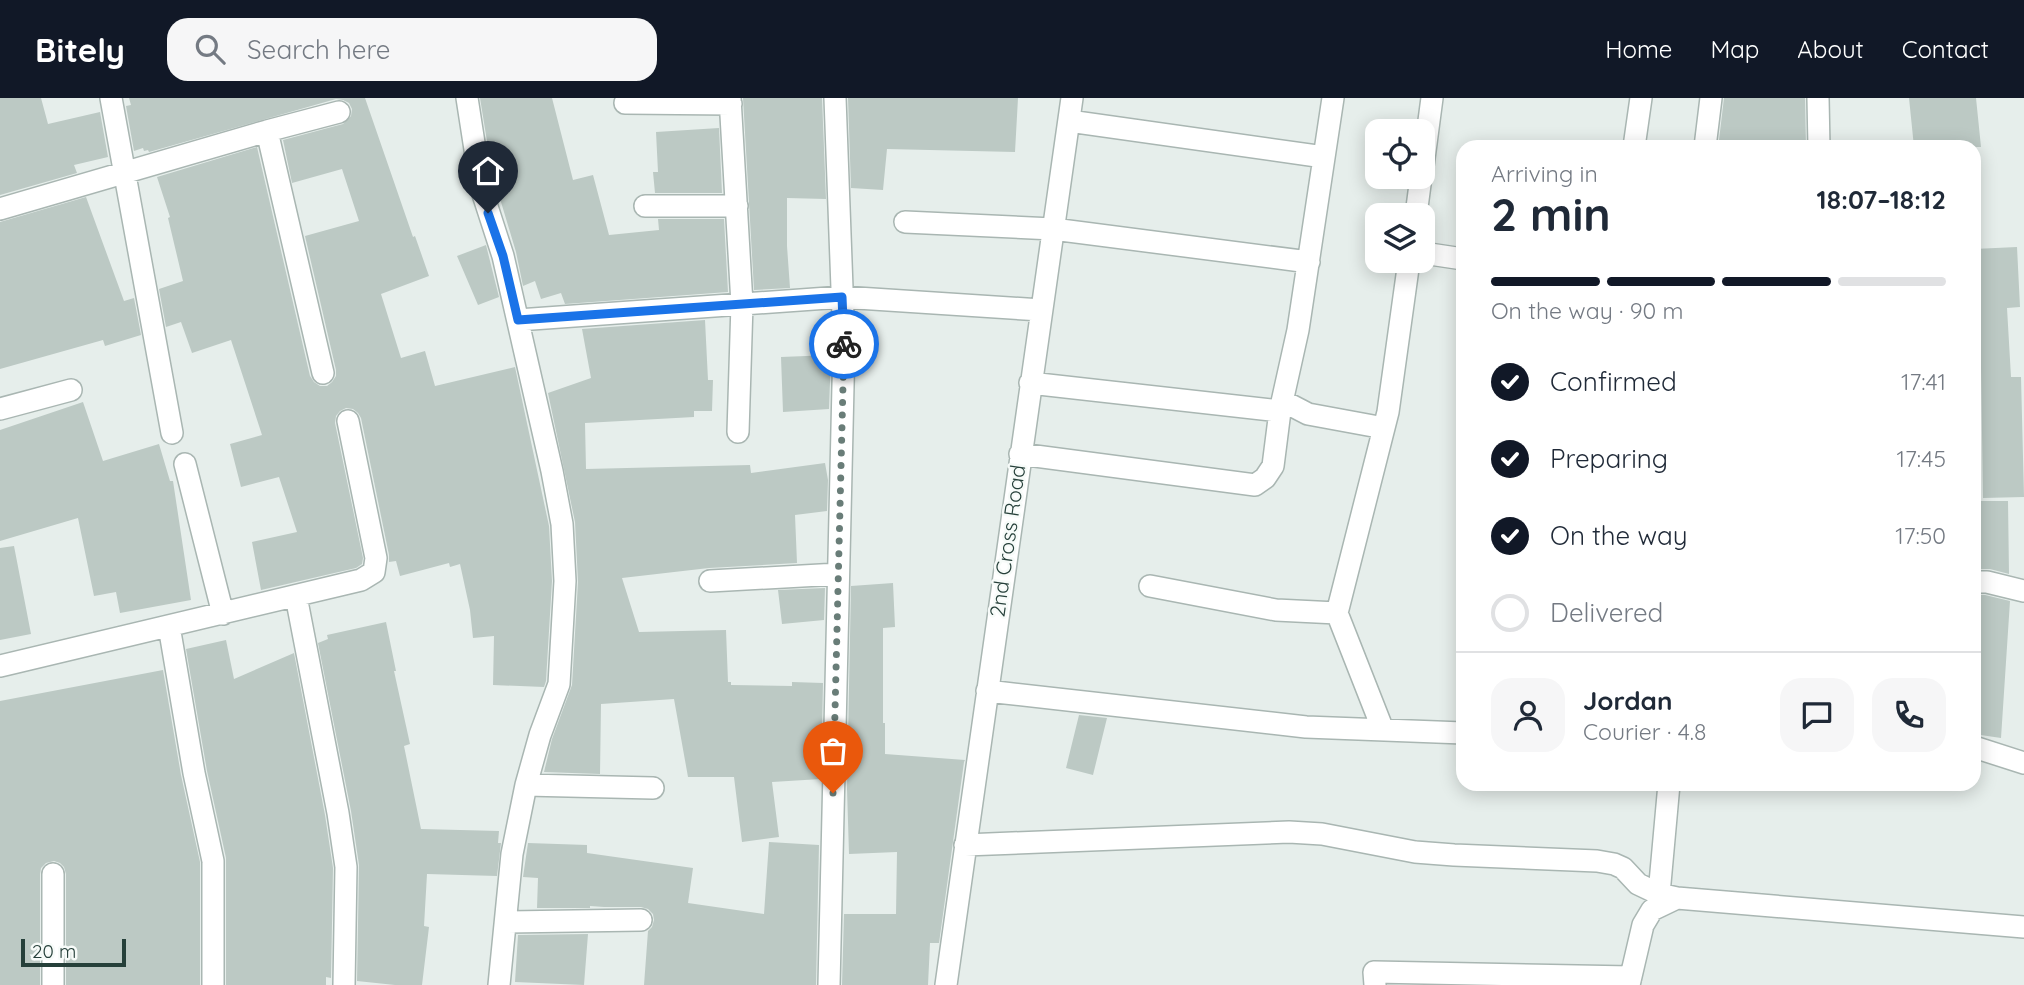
<!DOCTYPE html>
<meta charset="utf-8">
<style>
:root{--surface:#fff;--page:#f6f6f7;--text:#1f2937;--muted:#747a83;--line:#e0e1e3;--accent:#111827}
body{margin:0;font-family:Quicksand,sans-serif;background:var(--page);color:var(--text);height:100vh;display:flex;flex-direction:column;font-size:26px;white-space:nowrap}
*{box-sizing:border-box;margin:0}
p{font-size:23px;color:var(--muted)}
.icon{flex:none;width:38px;height:38px;fill:none;stroke:currentColor;stroke-width:2;stroke-linecap:round;stroke-linejoin:round}
.map{position:relative;flex:1;overflow:hidden}
.details{position:absolute;left:1456px;top:42px;width:525px;height:651px;display:flex;flex-direction:column;background:var(--surface);border-radius:21px;box-shadow:0 4px 18px #0003}
.details>*{flex:none}
.fabs{position:absolute;left:1365px;top:21px;display:grid;gap:14px}
.fabs a{display:grid;place-items:center;width:70px;height:70px;border-radius:14px;background:var(--surface);box-shadow:0 4px 18px #0003;font-size:35px}
.scale{position:absolute;left:21px;bottom:18px;width:105px;box-sizing:border-box;padding-left:7px;border:4px solid #26403a;border-top:0;font-size:19px;line-height:24px;white-space:nowrap;color:#26403a;-webkit-text-stroke:5px #f7fbf9;paint-order:stroke}
.pin{position:absolute;display:grid;place-items:center;width:60px;height:60px;color:#fff;margin:-72px -30px;border-radius:50% 50% 50% 0;rotate:-45deg;box-shadow:0 0 7px #0007}
.pin .icon{rotate:45deg}
.courier{position:absolute;display:grid;place-items:center;width:70px;height:70px;margin:-35px;border:5px solid #1a73e8;border-radius:50%;background:#fff;color:#222;box-shadow:0 2px 9px #0007}
.summary em{font-style:normal;font-weight:700}
.summary div{display:flex;flex-direction:column-reverse}
.summary{display:flex;align-items:center;justify-content:space-between;height:119px;padding:0 35px}
h1{font-size:46px;font-weight:700;line-height:52px}
.bar{display:grid;grid-template-columns:repeat(4,1fr);gap:10px 7px;align-content:center;height:84px;padding:0 35px}
.bar i{height:9px;border-radius:5px;background:var(--line)}
.bar .current{background:var(--accent)}
.bar p{grid-column:span 4}
.line{display:flex;align-items:center;gap:18px;padding:0 35px;border-top:2px solid var(--line)}
.line div{flex:1}
.round{display:grid;place-items:center;flex:none;width:74px;height:74px;border-radius:21px;background:var(--page)}
ol{padding:0 35px;list-style:none}
li{display:flex;align-items:center;gap:21px;height:77px}
li p{margin-inline-start:auto}
li .icon{padding:7px;border-radius:50%;background:var(--accent);color:#fff;stroke-width:4}
li:last-child{color:var(--muted)}
li i{width:38px;height:38px;border:4px solid var(--line);border-radius:50%}
header{display:flex;align-items:center;gap:42px;box-sizing:border-box;height:98px;padding:0 35px;background:var(--accent);color:#fff}
header strong{font-size:33px}
nav{display:flex;gap:38px;margin-inline-start:auto;font-size:24px}
.search{width:490px;height:63px;background:var(--page);display:flex;align-items:center;gap:18px;box-sizing:border-box;padding:0 24px;border-radius:21px;color:var(--muted);font-size:26px}
.map>svg:first-child{display:block}
.building{fill:#bcc9c4}
.lines{fill:none;stroke-linecap:round;stroke-linejoin:round}
.minor-casing{stroke:#a9b6b2;stroke-width:24}
.minor{stroke:#fff;stroke-width:21}
.done{stroke:#697d78;stroke-width:7;stroke-dasharray:0 12.6}
.route{stroke:#1a73e8;stroke-width:9}
.labels{text-anchor:middle;stroke-width:5;stroke-linejoin:round;paint-order:stroke}
.street-label{font-size:21px;fill:#26403a;stroke:#f7fbf9}
</style>
<header>
<strong>Bitely</strong>
<div class="search"><svg class="icon" aria-label="search" viewBox="0 0 24 24"><circle cx="10" cy="10" r="6"/><path d="M15 15l6 6"/></svg>Search here</div>
<nav><a>Home</a><a>Map</a><a>About</a><a>Contact</a></nav>
</header>
<div class="map">
<svg width="2024" height="887" viewBox="0 0 2024 887">
<rect width="100%" height="100%" fill="#e6eeeb"/>
<path class="building" d="M0 0H41L48 26 100 14 108 59 74 67 77 75 0 97Z
M129 0H365L413 139 415 138 429 178 381 196 401 260 425 253 435 288 515 269 549 428 552 483 546 583 544 589 493 587 494 538 473 540 470 512 460 466 450 469 449 465 400 478 396 463 389 464V457L361 320 358 315 353 311 346 310 340 313 336 318 335 325 363 460 362 466 356 470 261 492 252 444 297 434 279 379 241 389 230 346 262 337 231 242 192 255 181 224 166 229 159 191 183 183 168 120 170 119 157 79 257 49 310 278 314 284 320 288H327L332 284 336 278V272L305 138 359 123 342 71 292 85 283 42 343 26 351 18 352 11 349 5 343 2 336 1 149 54 148 52 144 53 143 50 134 53 126 8 131 7Z
M480 0H552L573 82 593 77 609 137 659 132 658 121H724L728 194 565 206 561 195 541 201 535 183 523 188 516 154 492 74Z
M743 0H822L826 101 787 100V148L790 190 754 192Z
M848 0H1018L1015 54 887 51 883 92 851 90Z
M1724 0H1805L1806 49H1783L1719 42Z
M1909 0H1976L1981 49H1914Z
M719 30 722 95H655L653 74H658L656 34Z
M86 99 124 203 134 200 141 237 105 248 103 242 0 271V124Z
M486 147 499 199 478 207 457 158Z
M2017 149 2020 209 2007 210 2011 279H2021L2024 399 1983 400 1981 270 1974 271V151Z
M705 222 708 282H713L712 313H694V319L585 325 586 371 750 367 751 375 825 365 828 382 827 413 795 417 797 465 709 470 622 480 639 534 726 532 728 584H731V587L792 588V584L823 585 821 681 772 684 779 739 742 744 734 679H688L674 601 601 606 600 676 544 674 552 641 572 587 578 484 575 424 548 295 591 280 582 231Z
M831 257 829 311 783 314 781 259Z
M83 304 103 363 159 346 170 383H173L191 502 120 515 116 494 94 498 78 420 0 443V332Z
M1974 403H2008L2009 476 1990 471H1975Z
M14 448 31 536 0 542V450Z
M893 485 895 529 883 530V625H885V656L965 662 964 664 939 845H930L928 887H842L844 816H896L897 754 849 756 847 691 851 488Z
M825 490 824 522 782 526 778 492Z
M1975 497H1985L2010 503 2001 640 1974 636Z
M386 524 396 573H394L410 646 404 648 421 731 499 733 498 745H501L497 778 427 776 424 828 429 829 422 887H395L357 883 359 767 351 713 318 545 328 541 327 537Z
M226 542 234 581 294 555 325 717 333 770 331 880 326 879V887H226V760L207 673 186 551Z
M163 572 181 677 200 764V887H66V776L64 769 60 765 54 763 46 765 41 770 40 776V887H0V603Z
M1079 617 1107 620 1093 677 1066 670Z
M769 744 819 747 816 887H644L648 833 652 829 654 822 653 816 648 811 641 809H604L590 808V810H537L538 780 523 779 528 745 587 747V755L693 770 688 805 764 816Z
M588 836 584 887 515 884 518 837Z"/>
<g class="lines">
<defs>
<path id="minor" d="M111 0 172 335
M467 0 481 90 503 158 552 373 562 426 565 483 559 586 540 637 526 687 512 756 499 887
M730 0 742 206 738 334
M1818 0 1819 49
M625 5 731 6
M1069 23 1324 59
M267 33 339 14
M1634 49 1641 0
M1705 49 1711 0
M1423 68 1432 0
M645 108H737
M0 111 267 33 323 275
M1416 117 1421 79
M905 124 1053 131 1309 164
M1423 155 1463 161
M518 222 842 199 1041 212
M1030 285 1280 313
M1283 303 1308 316 1384 330
M0 311 71 292
M1020 356 1255 387 1265 380 1273 368 1280 313 1298 232 1333 0
M185 366 223 516
M710 483 838 476
M1974 484H1987L2024 493
M1150 488 1276 512 1337 515 1383 632
M296 498 338 715 346 769 344 887
M1337 515 1388 314 1409 163
M169 528 194 675 213 763V887
M0 568 361 482 374 474 376 460 348 323
M987 593 1306 629 1463 635
M1974 649 2024 665
M526 687 653 690
M965 747 1289 734 1322 736 1415 754 1454 757 1597 763 1614 766 1623 770 1638 786 1659 796 1677 800 2024 829
M53 776V887
M1659 796 1669 686
M506 824 641 822
M829 887 844 245 835 0
M946 887 1072 0
M1375 887 1374 874 1631 879
M1629 887 1643 827 1652 812 1677 800"/>
</defs>
<use href="#minor" class="minor-casing"/>
<use href="#minor" class="minor"/>
</g>
<g class="lines">
<path class="done" d="M833 695 844 246"/>
<path class="route" d="M488 115 503 158 518 222 842 199 844 246"/>
</g>
<g class="labels">
<g class="street-label">
<text transform="translate(1008 443) rotate(-82)" y="7">2nd Cross Road</text>
</g>
</g>
</svg>
<div class="fabs">
<a><svg class="icon" aria-label="locate" viewBox="0 0 24 24"><circle cx="12" cy="12" r="6"/><path d="M12 2v4M12 18v4M2 12h4M18 12h4"/></svg></a>
<a><svg class="icon" aria-label="layers" viewBox="0 0 24 24"><path d="M12 4l9 5-9 5-9-5zM3 14l9 5 9-5"/></svg></a>
</div>
<div class="scale">20 m</div>
<div class="pin" style="left:833px;top:695px;background:#ea580c"><svg class="icon" aria-label="bag" viewBox="0 0 24 24"><path d="M5 8h14l-1 12H6zM9 8a3 3 0 0 1 6 0"/></svg></div>
<div class="pin" style="left:488px;top:115px;background:#1f2937"><svg class="icon" aria-label="home" viewBox="0 0 24 24"><path d="M3 11l9-7 9 7M6 9v11h12V9"/></svg></div>
<div class="courier" style="left:844px;top:246px"><svg class="icon" aria-label="bike" viewBox="0 0 24 24"><circle cx="6" cy="16" r="4"/><circle cx="18" cy="16" r="4"/><path d="M6 16l4-8h5l3 8M10 8l3 8H6M13 5h3"/></svg></div>
<section class="details">
<div class="summary"><div><h1>2 min</h1><p>Arriving in</p></div><em>18:07–18:12</em></div>
<div class="bar"><i class="current"></i><i class="current"></i><i class="current"></i><i></i><p>On the way · 90 m</p></div>
<ol>
<li><svg class="icon" aria-label="check" viewBox="0 0 24 24"><path d="M5 12l5 5 9-10"/></svg>Confirmed<p>17:41</p></li>
<li><svg class="icon" aria-label="check" viewBox="0 0 24 24"><path d="M5 12l5 5 9-10"/></svg>Preparing<p>17:45</p></li>
<li><svg class="icon" aria-label="check" viewBox="0 0 24 24"><path d="M5 12l5 5 9-10"/></svg>On the way<p>17:50</p></li>
<li><i></i>Delivered</li>
</ol>
<div class="line" style="height:126px"><a class="round"><svg class="icon" aria-label="person" viewBox="0 0 24 24"><circle cx="12" cy="8" r="4"/><path d="M4 21q1-7 8-7t8 7"/></svg></a><div><b>Jordan</b><p>Courier · 4.8</p></div><a class="round"><svg class="icon" aria-label="chat" viewBox="0 0 24 24"><path d="M4 5h16v11H9l-5 4z"/></svg></a><a class="round"><svg class="icon" aria-label="phone" viewBox="0 0 24 24"><path d="M5 4h4l2 5-3 2q2 4 5 5l2-3 5 2v4C11 20 4 13 5 4z"/></svg></a></div>
</section>
</div>
